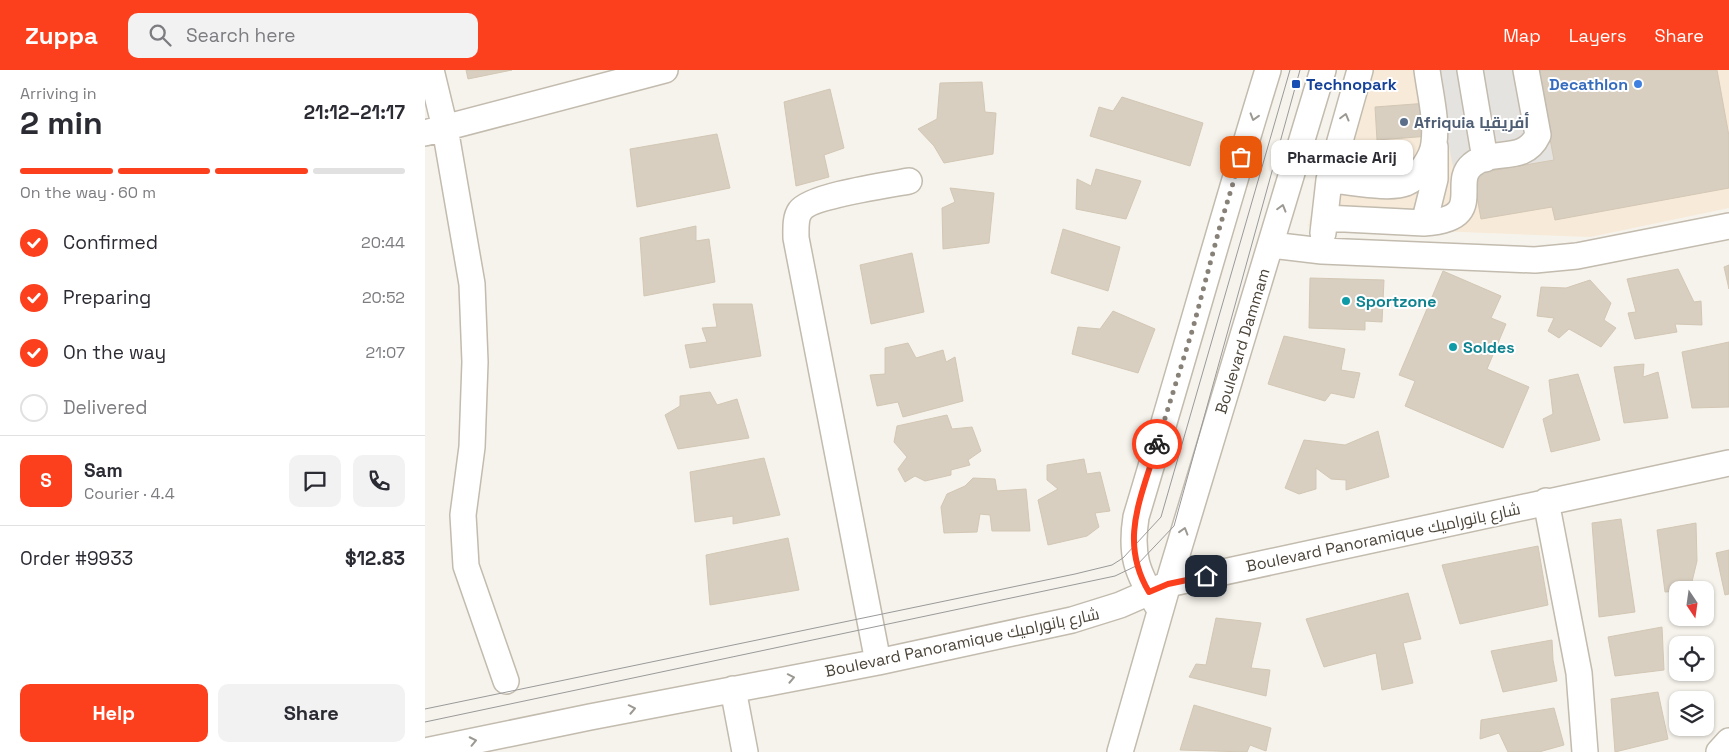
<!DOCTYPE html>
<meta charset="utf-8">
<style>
:root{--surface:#fff;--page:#f2f2f3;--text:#2b2b33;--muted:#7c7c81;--line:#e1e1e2;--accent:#fc3f1d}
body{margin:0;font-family:"Space Grotesk",Cairo,sans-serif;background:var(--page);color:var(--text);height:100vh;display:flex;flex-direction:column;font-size:19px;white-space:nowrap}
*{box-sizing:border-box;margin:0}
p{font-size:16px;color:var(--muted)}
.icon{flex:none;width:28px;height:28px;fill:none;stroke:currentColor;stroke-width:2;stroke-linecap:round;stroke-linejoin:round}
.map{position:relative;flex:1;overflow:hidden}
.panel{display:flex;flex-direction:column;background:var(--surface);width:425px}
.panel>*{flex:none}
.needle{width:32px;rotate:167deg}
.tools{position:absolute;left:1244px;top:511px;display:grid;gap:10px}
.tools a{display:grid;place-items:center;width:45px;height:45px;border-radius:10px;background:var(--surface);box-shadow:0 1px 4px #0004;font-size:25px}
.pin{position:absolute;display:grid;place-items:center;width:42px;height:42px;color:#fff;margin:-21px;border-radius:10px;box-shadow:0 2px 8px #0006}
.courier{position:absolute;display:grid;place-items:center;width:50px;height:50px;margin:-25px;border:4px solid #fc3f1d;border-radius:50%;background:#fff;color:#222;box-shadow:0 1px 6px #0007}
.bubble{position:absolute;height:35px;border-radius:10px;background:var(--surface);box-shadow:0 1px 4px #0004;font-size:16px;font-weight:700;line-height:35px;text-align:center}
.head em{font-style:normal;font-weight:700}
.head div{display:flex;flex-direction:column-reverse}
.head{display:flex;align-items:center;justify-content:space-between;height:85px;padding:0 20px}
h1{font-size:32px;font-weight:700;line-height:38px}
.bar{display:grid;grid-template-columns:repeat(4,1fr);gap:8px 5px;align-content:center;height:60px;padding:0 20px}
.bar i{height:6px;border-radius:4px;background:var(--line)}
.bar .active{background:var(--accent)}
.bar p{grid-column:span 4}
.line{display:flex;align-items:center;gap:12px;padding:0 20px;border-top:1px solid var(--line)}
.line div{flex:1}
.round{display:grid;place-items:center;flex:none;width:52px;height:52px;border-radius:10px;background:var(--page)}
ol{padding:0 20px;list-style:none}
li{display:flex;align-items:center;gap:15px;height:55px}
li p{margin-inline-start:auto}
li .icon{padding:5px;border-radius:50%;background:var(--accent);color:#fff;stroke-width:4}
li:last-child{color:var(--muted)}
li i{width:28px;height:28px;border:2px solid var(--line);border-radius:50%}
.cta{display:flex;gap:10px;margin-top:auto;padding:10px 20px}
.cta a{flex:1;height:58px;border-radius:10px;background:var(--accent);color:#fff;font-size:20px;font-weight:700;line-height:58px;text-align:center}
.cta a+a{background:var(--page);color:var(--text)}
header{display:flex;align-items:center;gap:30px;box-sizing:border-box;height:70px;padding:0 25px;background:var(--accent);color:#fff}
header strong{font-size:24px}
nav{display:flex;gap:28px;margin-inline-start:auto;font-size:18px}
.search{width:350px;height:45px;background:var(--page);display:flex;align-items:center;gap:12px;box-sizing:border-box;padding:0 18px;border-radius:10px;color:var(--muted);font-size:19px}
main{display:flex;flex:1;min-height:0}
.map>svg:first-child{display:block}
.commercial{fill:#f7ead8}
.parking{fill:#e5e3e0}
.building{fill:#d8cfc1;stroke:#d3c7b4}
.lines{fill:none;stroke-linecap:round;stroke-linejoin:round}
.minor-casing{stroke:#c2bbae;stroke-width:28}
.minor{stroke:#fff;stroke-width:25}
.tram{stroke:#9a9a9a;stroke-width:1}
.oneway{stroke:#9c9892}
.done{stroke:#878178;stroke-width:5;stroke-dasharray:0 9}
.route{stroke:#fc3f1d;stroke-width:6}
.transit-dot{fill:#1a4fb4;stroke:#fff;stroke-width:2}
.shop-dot{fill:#3f7fe0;stroke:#fff;stroke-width:2}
.service-dot{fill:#5c6f8a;stroke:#fff;stroke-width:2}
.culture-dot{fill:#0f9aa8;stroke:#fff;stroke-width:2}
.labels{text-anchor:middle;stroke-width:4;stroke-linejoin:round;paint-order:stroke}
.transit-label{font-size:16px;font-weight:bold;fill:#164399;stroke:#fff;text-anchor:start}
.shop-label{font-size:16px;font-weight:bold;fill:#366cbe;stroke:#fff;text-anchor:end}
.service-label{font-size:16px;font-weight:bold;fill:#4e5e75;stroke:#fff;text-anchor:start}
.culture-label{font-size:16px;font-weight:bold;fill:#0d838f;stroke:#fff;text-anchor:start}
.street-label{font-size:16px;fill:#4b4439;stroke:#fff}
</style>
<header>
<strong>Zuppa</strong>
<div class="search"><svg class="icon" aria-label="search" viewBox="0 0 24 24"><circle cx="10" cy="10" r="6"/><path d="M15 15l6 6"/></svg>Search here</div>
<nav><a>Map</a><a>Layers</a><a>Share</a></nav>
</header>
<main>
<section class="panel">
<div class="head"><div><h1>2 min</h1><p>Arriving in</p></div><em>21:12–21:17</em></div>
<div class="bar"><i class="active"></i><i class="active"></i><i class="active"></i><i></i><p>On the way · 60 m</p></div>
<ol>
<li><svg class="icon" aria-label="check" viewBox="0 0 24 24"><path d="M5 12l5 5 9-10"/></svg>Confirmed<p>20:44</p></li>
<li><svg class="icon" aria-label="check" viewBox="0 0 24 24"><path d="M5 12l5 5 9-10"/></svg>Preparing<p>20:52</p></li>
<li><svg class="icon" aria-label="check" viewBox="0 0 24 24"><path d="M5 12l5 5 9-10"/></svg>On the way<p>21:07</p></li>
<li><i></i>Delivered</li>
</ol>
<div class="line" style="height:90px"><b class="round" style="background:var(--accent);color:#fff">S</b><div><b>Sam</b><p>Courier · 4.4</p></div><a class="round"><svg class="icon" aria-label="chat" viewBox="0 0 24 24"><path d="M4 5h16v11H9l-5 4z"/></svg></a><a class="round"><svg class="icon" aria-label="phone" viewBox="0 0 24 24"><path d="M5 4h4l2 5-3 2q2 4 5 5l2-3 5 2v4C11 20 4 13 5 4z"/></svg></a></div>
<div class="line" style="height:65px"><div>Order #9933</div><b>$12.83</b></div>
<div class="cta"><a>Help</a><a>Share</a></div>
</section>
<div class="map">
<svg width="1304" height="682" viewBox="0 0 1304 682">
<rect width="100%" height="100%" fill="#f6f3ec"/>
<path class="commercial" d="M926 0H1304V138L1165 167 883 156Z"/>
<path class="parking" d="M1009 0H1112L1129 90 1030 107Z"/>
<path class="building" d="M41 0H87L43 9Z
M1112 0H1292L1304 66V118L1130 150 1127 137 1056 149 1048 104 1129 90Z
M557 12 560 42 571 43 568 84 519 93 509 76 493 59 512 49 515 13Z
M405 19 419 78 399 85 404 107 371 116 359 32Z
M697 27 778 53 765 96 665 66 674 37 688 41Z
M1003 33 1005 66 952 70 950 37Z
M292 64 305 118 212 137 205 79Z
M671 99 716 111 701 149 651 139 652 109 666 116Z
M525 118 569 123 564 173 518 179 517 138 530 132Z
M271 156V171L284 169 290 212 219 226 215 168Z
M638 159 695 177 683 221 626 203Z
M487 183 499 242 446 254 435 195Z
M1304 195V219L1299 197Z
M1253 199 1269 232 1276 231 1277 255 1250 254 1252 262 1210 269 1203 243 1211 242 1202 209Z
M1018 201 1076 226 1066 248 1081 254 1062 299 1104 317 1078 378 980 336 990 311 974 305Z
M885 208 959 210 957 252 940 251V260L884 258Z
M1165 210 1186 233 1179 250 1191 258 1176 277 1144 259 1134 268 1123 261 1129 248 1112 246 1116 217 1141 218Z
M288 234H327L336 286 265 298 260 275 282 272 277 258 292 257Z
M688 241 730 259 713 303 647 284 653 257 675 259Z
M859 266 920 279 916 300 935 303 929 328 906 323 900 331 843 314Z
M1304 272V337L1267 338 1257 282Z
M483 273 491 288 518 280 521 292 530 287 538 331 478 347 473 332 452 336 445 305 460 304V278Z
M1219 294 1218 307 1233 302 1243 348 1199 353 1189 297Z
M1153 304 1175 370 1126 382 1118 349 1128 344 1124 310Z
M285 322 292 335 312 329 324 368 253 379 240 345 255 336V326Z
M522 345 527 359 547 357 556 381 543 390 545 395 526 400V405L500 411 490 406 480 412 473 399 482 387 469 372 472 356Z
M953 361 964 407 921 420V410L906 409 891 398V419L874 424 860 418 879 370 920 375Z
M339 388 355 445 308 454V446L270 452 265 402Z
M659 389 662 404 675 402 685 441 670 443 674 457 662 466 623 475 613 430 633 419 622 410V395Z
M548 408 570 409 572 421 601 419 605 461H567L565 445 555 444 552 462 519 463 516 437 522 424 540 416Z
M1196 449 1210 542 1174 547 1167 453Z
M1271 453 1272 491 1265 520 1240 522 1232 460Z
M363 468 374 520 285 535 281 485Z
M1113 476 1123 535 1035 554 1017 495Z
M1304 480V524L1300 525 1291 483Z
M983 523 996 569 978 573 988 613 957 620 951 583 899 597 881 549Z
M791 548 836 553 826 598 845 600 841 626 764 607 771 594 781 595Z
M1237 557 1239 600 1190 606 1183 567Z
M1127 570 1128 590 1132 611 1078 622 1066 581Z
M1233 622 1243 669 1190 682 1186 629Z
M769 635 846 658 841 681 825 675 822 682 755 680Z
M1129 638 1139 675 1114 682H1083L1074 663 1055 669 1056 650Z"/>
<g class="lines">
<defs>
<path id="minor" d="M6 0 20 58 47 214 50 292 47 377 38 445 41 496 81 611
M1045 0 1060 89
M0 63 240 0
M904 110C924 111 964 120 981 113 994 108 1008 86 1009 73 1012 50 1005 23 1002 0
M900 148 999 153C1063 149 1025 113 1047 95 1068 77 1099 95 1113 65L1101 0
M999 153 1010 109V77
M898 163 904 110 935 0
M846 175 897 181 1110 190 1152 186 1304 156
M1121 431 1154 603 1160 682
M732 535C712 503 705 485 711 447 756 298 797 149 843 0
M453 592 371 168C371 160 370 148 375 141 385 126 463 115 484 111
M308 619 320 682
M0 681 165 647 453 592 647 550 695 535 743 514 1304 393
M695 682 743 514 898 0
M1294 682 1304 671"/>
</defs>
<use href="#minor" class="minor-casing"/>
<use href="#minor" class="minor"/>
<path class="tram" d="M0 639 650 504 687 495 698 488 736 447 865 0
M0 652 690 506 711 496 749 456 875 0"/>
</g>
<defs><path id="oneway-chevron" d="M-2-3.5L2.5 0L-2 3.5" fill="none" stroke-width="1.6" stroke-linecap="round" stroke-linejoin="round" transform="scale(1.25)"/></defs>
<g class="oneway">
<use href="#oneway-chevron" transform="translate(829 47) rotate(107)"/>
<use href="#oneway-chevron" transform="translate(920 47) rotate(-75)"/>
<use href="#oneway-chevron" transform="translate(857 138) rotate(-74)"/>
<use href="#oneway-chevron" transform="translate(759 461) rotate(-73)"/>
<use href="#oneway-chevron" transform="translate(366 608) rotate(-11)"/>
<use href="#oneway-chevron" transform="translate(207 639) rotate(-11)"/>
<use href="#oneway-chevron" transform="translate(48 671) rotate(-12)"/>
</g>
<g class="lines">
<path class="done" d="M732 374 768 258 795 156 816 87"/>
<path class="route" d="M732 374C717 427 693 470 724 522L743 514 781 506"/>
</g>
<rect class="transit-dot" x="866" y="9" width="10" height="10" rx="2.5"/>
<circle class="shop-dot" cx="1213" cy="14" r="5"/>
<circle class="service-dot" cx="979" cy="52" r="5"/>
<g class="culture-dot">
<circle cx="921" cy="231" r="5"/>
<circle cx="1028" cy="277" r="5"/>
</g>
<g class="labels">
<g class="transit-label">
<text x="881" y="20">Technopark</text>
</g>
<g class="shop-label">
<text x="1203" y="20">Decathlon</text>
</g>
<g class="service-label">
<text x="989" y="58">Afriquia أفريقيا</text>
</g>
<g class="culture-label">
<text x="931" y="237">Sportzone</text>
<text x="1038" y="283">Soldes</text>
</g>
<g class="street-label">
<text transform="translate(817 271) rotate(-73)" y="6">Boulevard Dammam</text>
<text transform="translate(958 467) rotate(-12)" y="6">Boulevard Panoramique شارع بانوراميك</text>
<text transform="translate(537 572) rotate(-12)" y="6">Boulevard Panoramique شارع بانوراميك</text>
</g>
</g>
</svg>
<div class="tools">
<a><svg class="needle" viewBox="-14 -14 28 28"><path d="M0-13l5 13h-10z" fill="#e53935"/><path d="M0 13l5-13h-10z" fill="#7c7c81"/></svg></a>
<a><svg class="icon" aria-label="locate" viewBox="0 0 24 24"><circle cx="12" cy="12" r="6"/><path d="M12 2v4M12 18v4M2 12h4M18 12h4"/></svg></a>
<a><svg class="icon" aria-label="layers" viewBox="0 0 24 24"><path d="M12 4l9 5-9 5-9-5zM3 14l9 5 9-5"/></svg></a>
</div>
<div class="pin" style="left:816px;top:87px;background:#ea580c"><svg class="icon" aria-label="bag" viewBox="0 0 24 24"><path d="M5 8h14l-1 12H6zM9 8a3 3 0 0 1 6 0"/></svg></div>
<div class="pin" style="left:781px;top:506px;background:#1f2937"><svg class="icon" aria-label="home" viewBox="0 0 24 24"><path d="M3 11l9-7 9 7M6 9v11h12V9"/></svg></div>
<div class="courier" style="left:732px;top:374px"><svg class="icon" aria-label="bike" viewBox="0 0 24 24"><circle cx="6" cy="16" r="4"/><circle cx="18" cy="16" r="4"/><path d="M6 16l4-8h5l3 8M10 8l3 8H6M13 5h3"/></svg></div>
<div class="bubble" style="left:846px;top:70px;width:142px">Pharmacie Arij</div>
</div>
</main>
